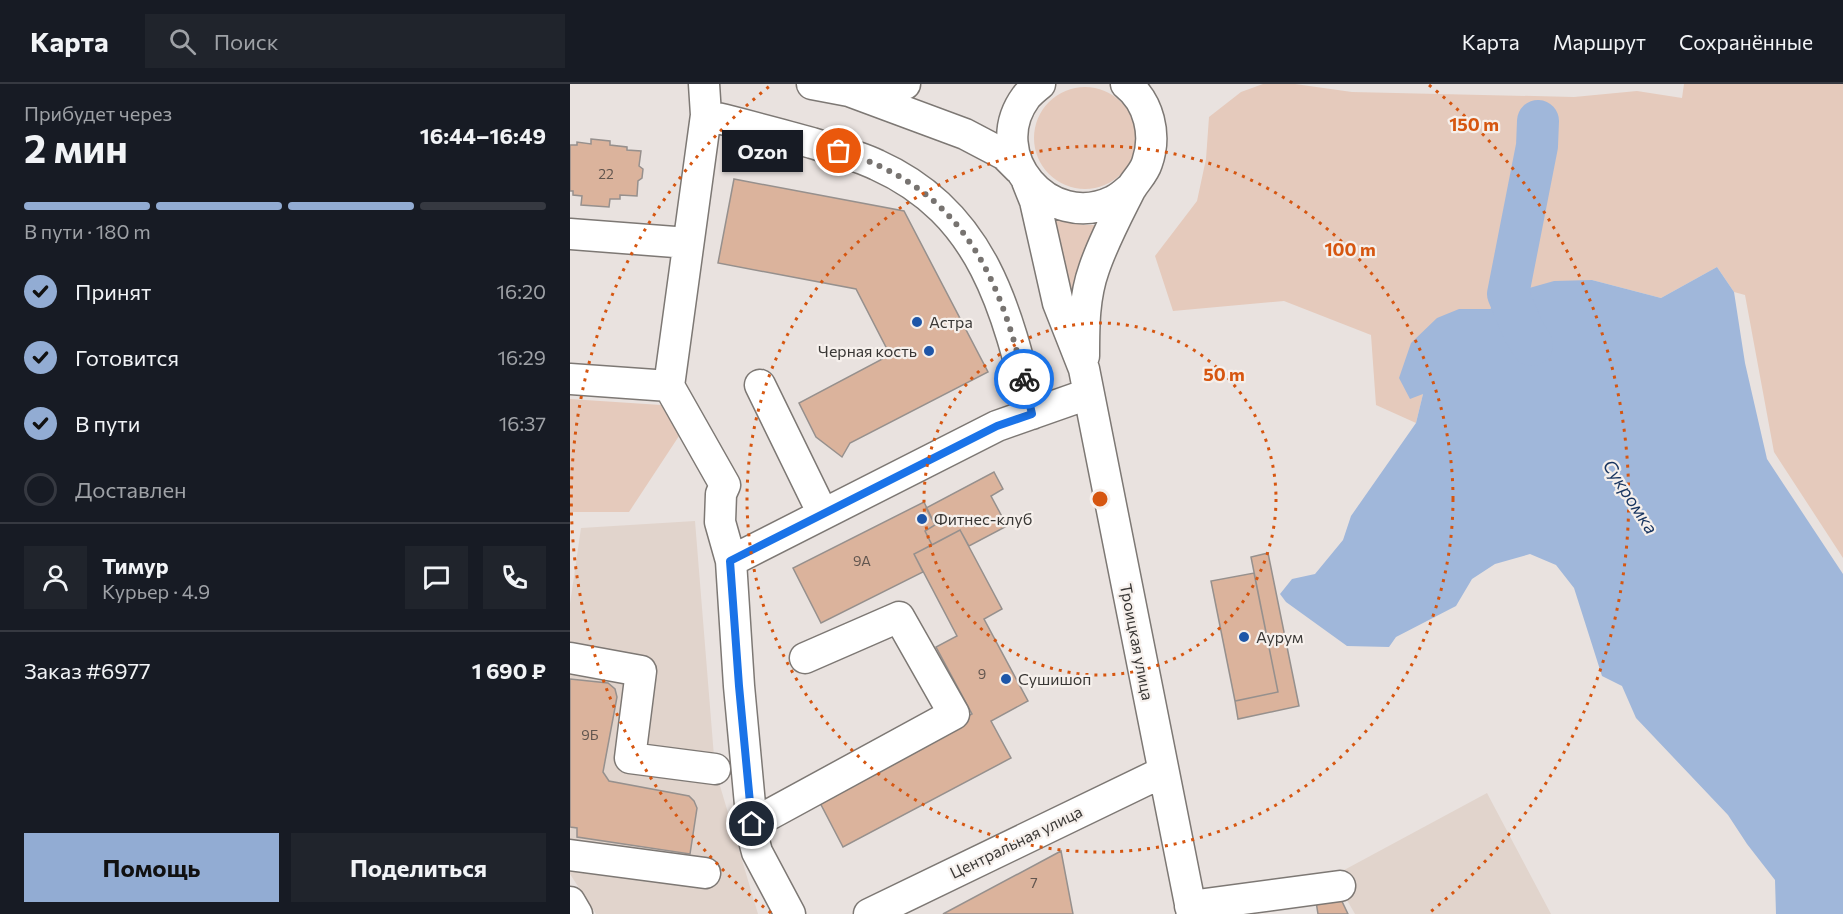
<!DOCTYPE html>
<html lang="ru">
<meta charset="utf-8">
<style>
:root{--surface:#171b24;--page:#20242c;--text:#f1f3f6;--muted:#9ea1a6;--line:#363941;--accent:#92acd3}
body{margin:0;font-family:Commissioner,sans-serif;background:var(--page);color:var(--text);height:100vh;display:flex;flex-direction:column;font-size:22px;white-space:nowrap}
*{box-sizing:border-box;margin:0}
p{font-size:20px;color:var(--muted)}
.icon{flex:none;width:33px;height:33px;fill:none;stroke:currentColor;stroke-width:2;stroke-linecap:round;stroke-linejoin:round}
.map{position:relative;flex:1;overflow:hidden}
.side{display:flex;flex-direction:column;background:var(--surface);width:570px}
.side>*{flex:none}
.pin{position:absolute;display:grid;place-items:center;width:51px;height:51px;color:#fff;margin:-26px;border:3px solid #fff;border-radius:50%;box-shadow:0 2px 6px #0007}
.courier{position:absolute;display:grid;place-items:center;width:60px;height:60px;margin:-30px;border:4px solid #1a73e8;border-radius:50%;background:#fff;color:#222;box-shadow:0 2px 8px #0007}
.bubble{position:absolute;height:42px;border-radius:0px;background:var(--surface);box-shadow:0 2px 4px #0004;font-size:20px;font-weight:700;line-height:42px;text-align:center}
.summary em{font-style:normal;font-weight:700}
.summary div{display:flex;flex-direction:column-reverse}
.summary{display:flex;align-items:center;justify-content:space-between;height:102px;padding:0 24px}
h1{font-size:39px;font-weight:700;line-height:45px}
.bar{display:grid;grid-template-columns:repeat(4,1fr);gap:9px 6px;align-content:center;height:72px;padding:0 24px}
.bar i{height:8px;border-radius:4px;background:var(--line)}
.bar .active{background:var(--accent)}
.bar p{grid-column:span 4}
.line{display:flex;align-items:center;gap:15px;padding:0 24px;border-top:2px solid var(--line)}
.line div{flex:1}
.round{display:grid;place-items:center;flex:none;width:63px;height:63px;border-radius:0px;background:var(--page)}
ol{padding:0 24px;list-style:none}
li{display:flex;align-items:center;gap:18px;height:66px}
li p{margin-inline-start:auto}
li .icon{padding:6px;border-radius:50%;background:var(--accent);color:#111;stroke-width:4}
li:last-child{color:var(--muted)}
li i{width:33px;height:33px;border:3px solid var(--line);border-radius:50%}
.button{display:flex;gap:12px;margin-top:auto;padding:12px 24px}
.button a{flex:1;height:69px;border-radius:0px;background:var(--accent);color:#111;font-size:24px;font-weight:700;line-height:69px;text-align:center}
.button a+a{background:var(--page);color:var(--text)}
header{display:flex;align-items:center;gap:36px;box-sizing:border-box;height:84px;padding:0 30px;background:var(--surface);border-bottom:2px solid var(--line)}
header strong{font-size:28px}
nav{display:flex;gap:33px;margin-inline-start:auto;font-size:21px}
.search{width:420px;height:54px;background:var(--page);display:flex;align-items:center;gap:15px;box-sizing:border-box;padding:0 21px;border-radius:0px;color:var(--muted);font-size:22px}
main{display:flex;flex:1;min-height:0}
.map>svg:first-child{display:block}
.built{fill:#e1d4cc}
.green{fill:#e5cabc}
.water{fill:#a0b7da}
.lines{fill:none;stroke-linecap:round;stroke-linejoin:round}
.river{stroke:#a0b7da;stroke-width:42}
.building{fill:#dbb39c;stroke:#96908d;stroke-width:1.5}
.minor-casing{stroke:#7d7874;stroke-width:33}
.minor{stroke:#fff;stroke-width:30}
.done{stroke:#777370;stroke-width:6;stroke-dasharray:0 10.8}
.route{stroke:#1a73e8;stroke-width:8}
.ring{fill:none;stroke:#d65610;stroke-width:3;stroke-dasharray:3 6}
.poi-dot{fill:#1e56a8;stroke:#f6f0ec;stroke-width:2}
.labels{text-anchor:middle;stroke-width:4.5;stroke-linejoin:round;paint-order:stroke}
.number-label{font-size:14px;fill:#62564f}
.poi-label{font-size:16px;fill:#393735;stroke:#f6f0ec;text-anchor:start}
.street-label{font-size:16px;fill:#393735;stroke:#f6f0ec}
.water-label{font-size:18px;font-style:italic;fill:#16335f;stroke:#f6f0ec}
.centre{fill:#d65610;stroke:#f6f0ec;stroke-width:3}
.ring-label{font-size:18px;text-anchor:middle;font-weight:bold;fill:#d65610;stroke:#f6f0ec;stroke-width:4.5;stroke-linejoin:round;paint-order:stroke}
</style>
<header>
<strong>Карта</strong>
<div class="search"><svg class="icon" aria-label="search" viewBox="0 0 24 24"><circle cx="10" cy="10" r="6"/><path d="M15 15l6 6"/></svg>Поиск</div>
<nav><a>Карта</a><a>Маршрут</a><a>Сохранённые</a></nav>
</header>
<main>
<section class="side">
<div class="summary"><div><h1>2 мин</h1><p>Прибудет через</p></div><em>16:44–16:49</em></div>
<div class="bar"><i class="active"></i><i class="active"></i><i class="active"></i><i></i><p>В пути · 180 m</p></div>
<ol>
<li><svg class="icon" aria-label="check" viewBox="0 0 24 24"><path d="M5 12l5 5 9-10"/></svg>Принят<p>16:20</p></li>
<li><svg class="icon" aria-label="check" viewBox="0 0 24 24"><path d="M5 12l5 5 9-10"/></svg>Готовится<p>16:29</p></li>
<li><svg class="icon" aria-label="check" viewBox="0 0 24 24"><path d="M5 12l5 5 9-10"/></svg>В пути<p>16:37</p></li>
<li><i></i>Доставлен</li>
</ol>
<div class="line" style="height:108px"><a class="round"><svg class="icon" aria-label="person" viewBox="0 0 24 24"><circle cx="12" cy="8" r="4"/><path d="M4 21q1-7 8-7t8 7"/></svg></a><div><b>Тимур</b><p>Курьер · 4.9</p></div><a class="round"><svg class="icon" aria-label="chat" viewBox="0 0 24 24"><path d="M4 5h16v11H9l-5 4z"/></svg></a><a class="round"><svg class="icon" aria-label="phone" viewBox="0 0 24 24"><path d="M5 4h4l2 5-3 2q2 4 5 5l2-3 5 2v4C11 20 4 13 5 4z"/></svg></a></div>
<div class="line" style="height:78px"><div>Заказ #6977</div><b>1 690 ₽</b></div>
<div class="button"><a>Помощь</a><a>Поделиться</a></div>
</section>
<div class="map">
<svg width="1273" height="830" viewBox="0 0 1273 830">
<rect width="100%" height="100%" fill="#e9e2df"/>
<path class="built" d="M125 437 145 685 188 830H26L0 790V520L11 444Z
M917 709 981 830H785L763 792Z"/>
<path class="green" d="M693 0H725L782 8 1004 13 1067 7 1112 14 1114 0H1273V474L1204 368 1175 211 1164 208 1147 183 1091 214 1022 196 938 210 920 225H889L853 310 846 339 806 321 801 251 714 217 603 227 585 172 627 117 636 75 639 33 671 8Z
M464 54a51 51 0 1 1 102 0a51 51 0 1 1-102 0Z
M481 134 513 141H529L502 228Z
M0 315 91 321 109 352 59 428H0Z"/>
<path class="water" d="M1147 183 1164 208 1175 279 1197 375 1273 490V830H1206L1205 796 1177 760 1158 731 1066 634 1052 602 1032 592 1004 504 986 481 960 470 925 480 902 495 886 522 826 553 819 563 777 562 716 518 710 510 722 495 745 490 773 456 781 432 846 339 853 310 840 315 829 294 841 259 867 234 889 225H920L938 210 984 197 1022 196 1091 214Z"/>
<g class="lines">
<path class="river" d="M962 261 953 246 938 210 967 62 968 37"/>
</g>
<path class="building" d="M21 55 40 57V61L57 63V66L71 67 69 82 73 85 72 94 68 97 67 112 50 111V115H40L39 123 11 121 12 112 3 111V107H0V61H7V58L21 60Z
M164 95 334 127 418 288 280 359 272 373 246 353 229 319 320 271 286 205 148 179Z
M424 388 433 405 421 412 437 442 399 462 390 446 362 461 355 447 365 441 356 424Z
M354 418 365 441 355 447 362 461 344 470 353 488 251 539 223 484Z
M390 446 432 525 414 535 458 617 421 637 441 674 273 763 247 713 402 630 366 563 387 552 344 470Z
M698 469 729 622 668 635 665 617 708 608 681 473Z
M684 489 708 608 665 617 641 497Z
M0 595 38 599 45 605 47 613 33 688 39 697 119 712 124 717 127 724 120 770 7 753V744L0 743Z
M491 767 503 830H373Z
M768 809 778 830H748L745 811Z"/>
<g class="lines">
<defs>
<path id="minor" d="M134 0 136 31 99 302 155 401 151 410 150 438 161 477 169 602 183 753 187 768 220 830
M242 0 279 7 395 50 435 71 449 85
M470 0C465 4 460 8 456 13 413 71 479 148 543 117 550 114 556 108 562 103
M285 6 335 0
M136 31C171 40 207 49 242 59 264 66 286 71 307 81 414 129 437 226 462 330
M457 97 465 117 488 219 514 285 622 830
M0 150 118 159
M514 272C514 242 514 213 524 185 533 158 547 132 560 106 565 97 574 89 577 79 587 51 579 18 556 0
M0 295 99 302
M190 301 253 430
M161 477 427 342 518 310
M0 574 71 587 60 674 145 685
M182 740 384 630 329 533 235 574
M0 771 135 789
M0 818 7 830
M620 822 770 802
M299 830 593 688"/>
</defs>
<use href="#minor" class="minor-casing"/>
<use href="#minor" class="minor"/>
</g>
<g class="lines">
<path class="done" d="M269 67C387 102 427 183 454 295"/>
<path class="route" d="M182 740 169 602 160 477 427 342 462 330 454 295"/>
</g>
<g class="ring">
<circle cx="530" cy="415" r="176"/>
<circle cx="530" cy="415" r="353"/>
<path d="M201 829A529 529 0 0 1 201 1M859 1A529 529 0 0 1 859 829"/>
</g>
<g class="poi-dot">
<circle cx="347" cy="238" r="6"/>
<circle cx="359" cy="267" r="6"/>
<circle cx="352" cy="435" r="6"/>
<circle cx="674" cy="553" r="6"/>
<circle cx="436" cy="595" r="6"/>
</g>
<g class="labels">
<g class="number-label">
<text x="36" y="95">22</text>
<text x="292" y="482">9А</text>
<text x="412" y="595">9</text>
<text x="20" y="656">9Б</text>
<text x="464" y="804">7</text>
</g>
<g class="poi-label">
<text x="359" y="244">Астра</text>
<text x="347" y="273" text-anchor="end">Черная кость</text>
<text x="364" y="441">Фитнес-клуб</text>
<text x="686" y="559">Аурум</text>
<text x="448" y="601">Сушишоп</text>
</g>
<g class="street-label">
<text transform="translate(567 558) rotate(79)" y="6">Троицкая улица</text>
<text transform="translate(446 758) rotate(-26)" y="6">Центральная улица</text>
</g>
<g class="water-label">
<text transform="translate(1060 413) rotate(57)" y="6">Сукромка</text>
</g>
</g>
<circle cx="530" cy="415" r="9" class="centre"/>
<g class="ring-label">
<text x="904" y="47">150 m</text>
<text x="780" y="172">100 m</text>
<text x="654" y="297">50 m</text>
</g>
</svg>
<div class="pin" style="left:269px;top:67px;background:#ea580c"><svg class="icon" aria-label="bag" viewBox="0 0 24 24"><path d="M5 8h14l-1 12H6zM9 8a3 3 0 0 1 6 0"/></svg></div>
<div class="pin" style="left:182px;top:740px;background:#1f2937"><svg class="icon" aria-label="home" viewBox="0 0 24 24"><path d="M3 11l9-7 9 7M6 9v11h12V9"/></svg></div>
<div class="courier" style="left:454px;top:295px"><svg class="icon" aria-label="bike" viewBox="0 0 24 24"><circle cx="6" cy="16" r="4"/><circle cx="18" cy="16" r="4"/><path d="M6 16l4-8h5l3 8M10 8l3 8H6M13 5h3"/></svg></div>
<div class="bubble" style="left:152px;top:46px;width:81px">Ozon</div>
</div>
</main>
